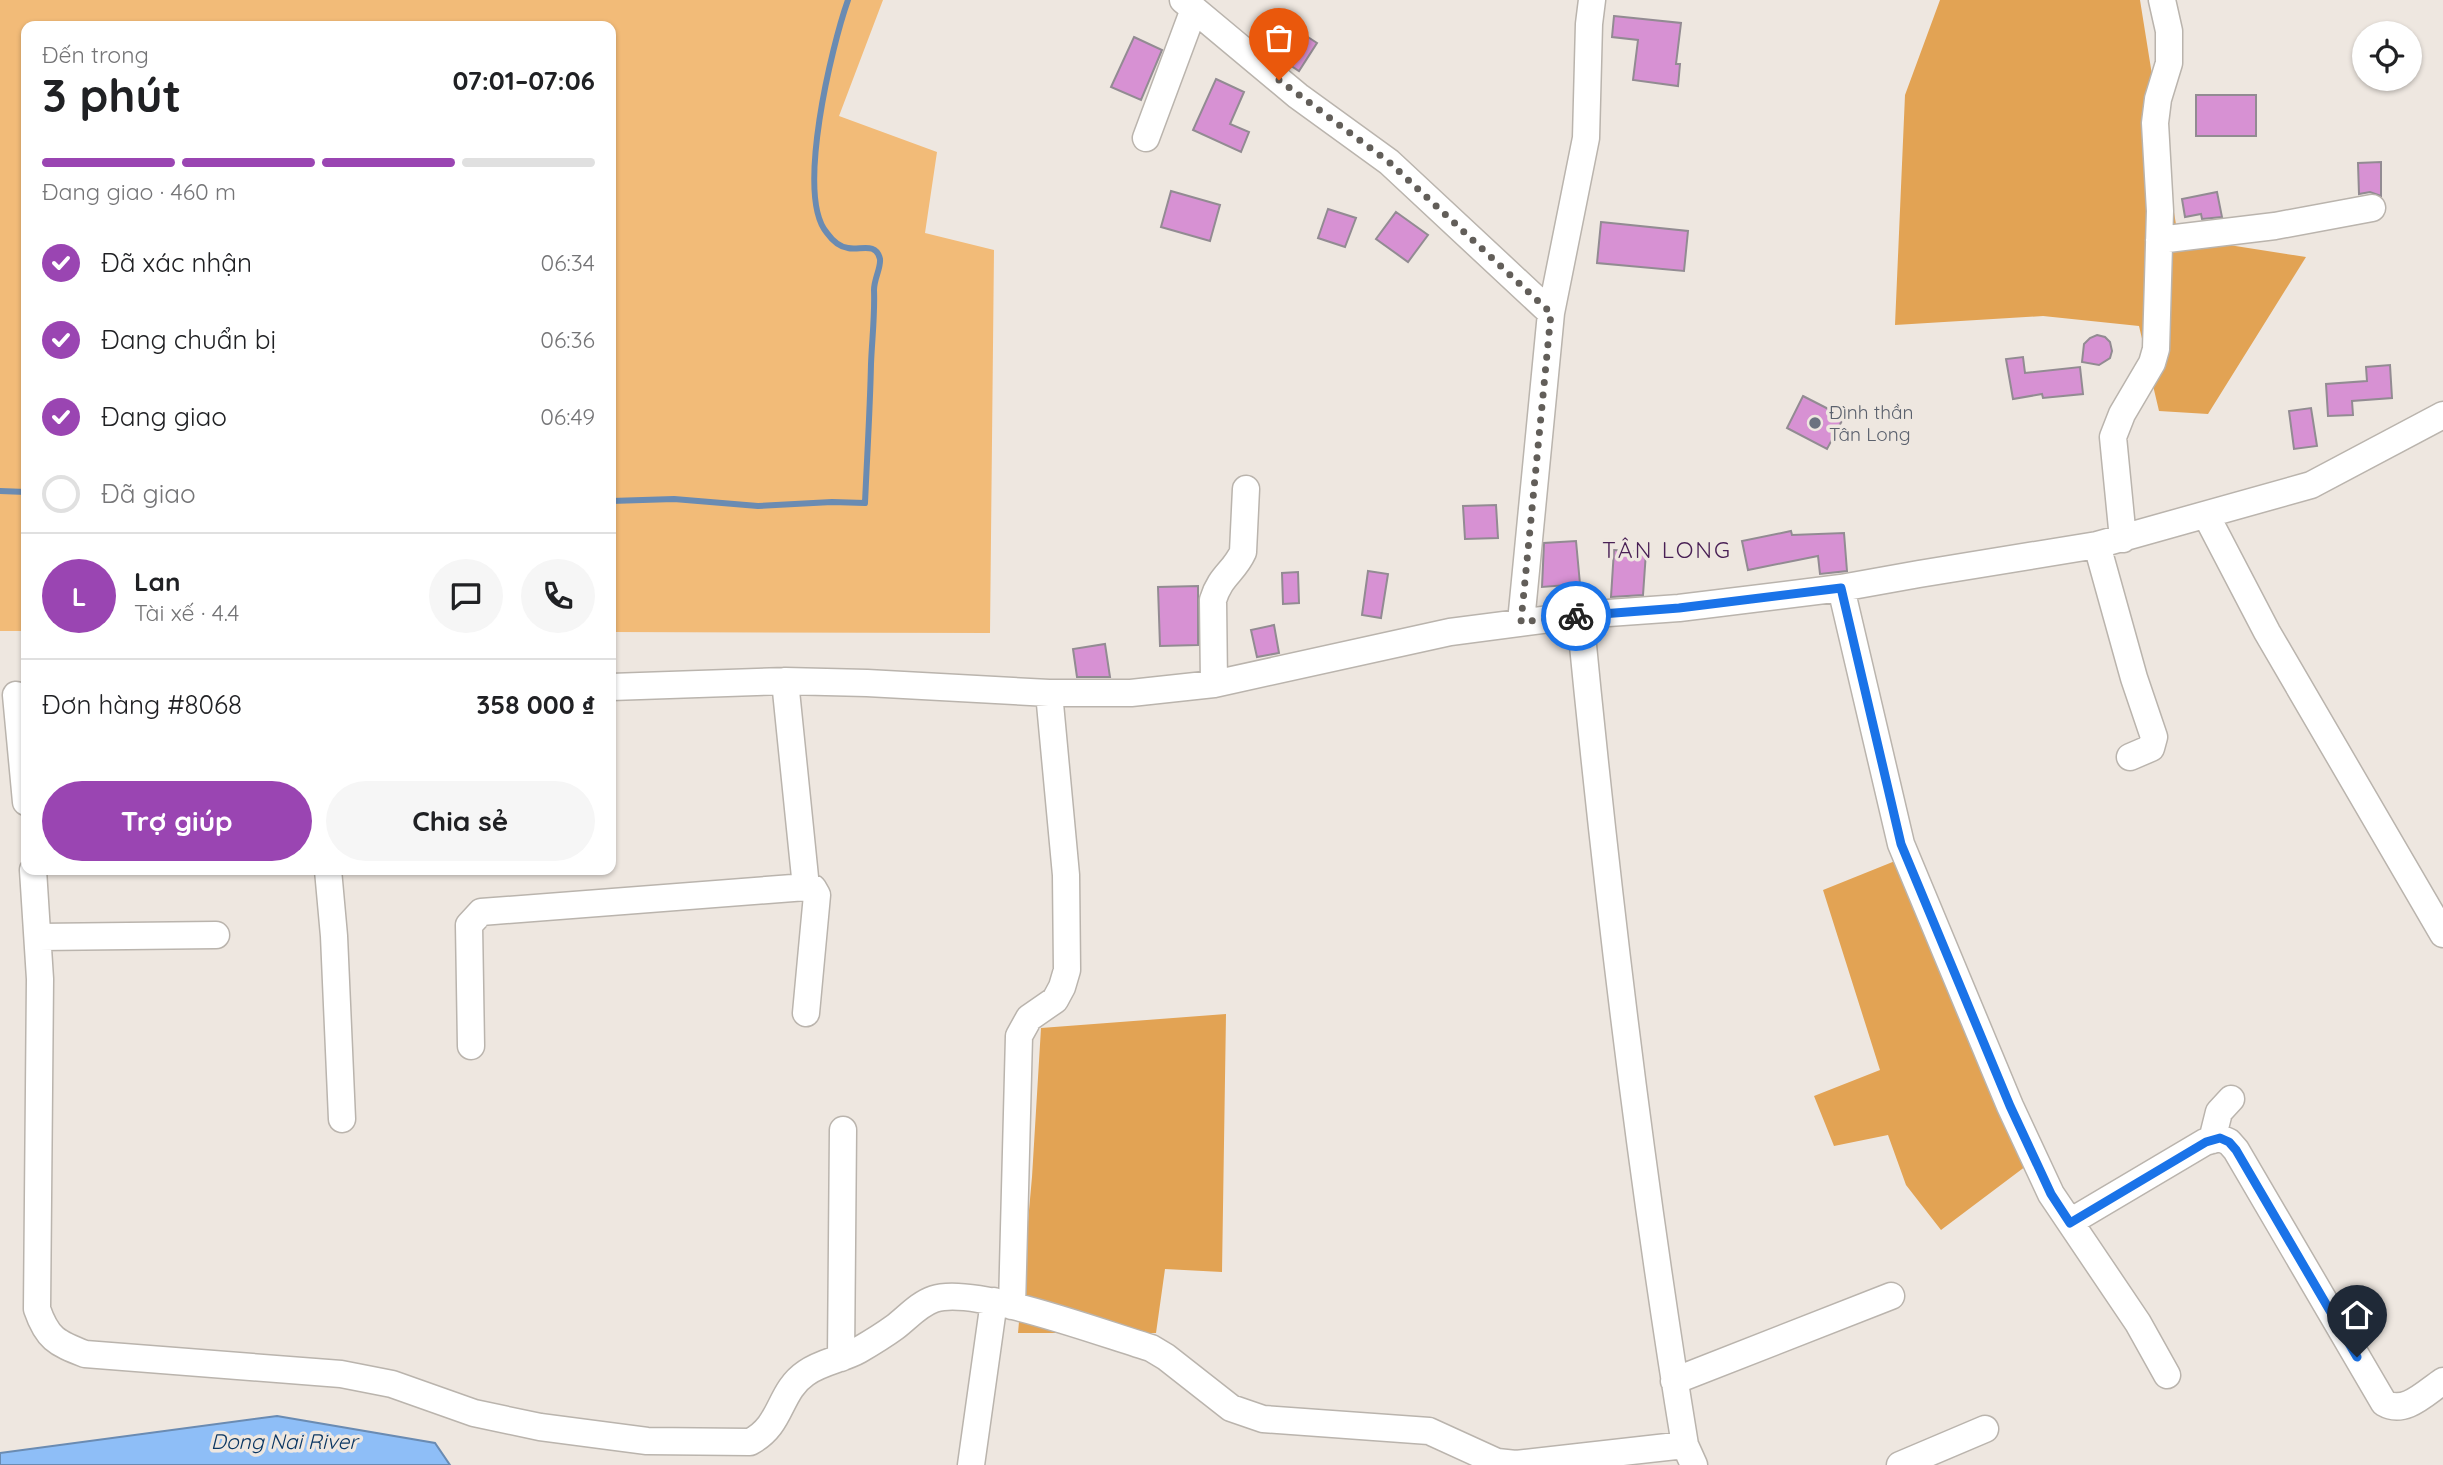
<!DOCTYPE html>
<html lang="vi">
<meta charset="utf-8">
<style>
:root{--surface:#fff;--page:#f6f6f6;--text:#202124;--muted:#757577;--line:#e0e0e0;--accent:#9a45b2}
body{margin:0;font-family:Quicksand,sans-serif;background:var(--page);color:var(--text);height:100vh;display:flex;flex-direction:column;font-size:26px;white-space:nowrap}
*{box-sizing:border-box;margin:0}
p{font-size:23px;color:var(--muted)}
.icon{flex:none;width:38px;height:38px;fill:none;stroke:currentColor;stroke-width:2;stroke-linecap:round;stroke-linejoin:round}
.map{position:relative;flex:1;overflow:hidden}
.sheet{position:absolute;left:21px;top:21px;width:595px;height:854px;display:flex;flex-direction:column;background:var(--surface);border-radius:14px;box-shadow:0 2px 5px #0004}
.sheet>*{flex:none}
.controls{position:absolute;left:2352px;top:21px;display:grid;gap:14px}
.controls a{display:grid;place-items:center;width:70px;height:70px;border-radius:50%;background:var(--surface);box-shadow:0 2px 5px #0004;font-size:35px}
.pin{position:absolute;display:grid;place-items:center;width:60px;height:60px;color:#fff;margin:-72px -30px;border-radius:50% 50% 50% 0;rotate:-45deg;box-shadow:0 0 7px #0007}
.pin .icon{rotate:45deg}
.courier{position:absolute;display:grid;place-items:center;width:70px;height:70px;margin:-35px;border:5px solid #1a73e8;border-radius:50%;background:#fff;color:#222;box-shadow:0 2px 9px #0007}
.summary em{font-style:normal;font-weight:700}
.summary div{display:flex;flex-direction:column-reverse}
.summary{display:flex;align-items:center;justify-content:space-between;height:119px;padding:0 21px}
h1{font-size:46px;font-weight:700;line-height:52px}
.bar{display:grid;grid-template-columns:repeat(4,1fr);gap:10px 7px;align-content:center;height:84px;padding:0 21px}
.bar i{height:9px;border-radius:5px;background:var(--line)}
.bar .selected{background:var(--accent)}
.bar p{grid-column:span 4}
.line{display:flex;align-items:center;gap:18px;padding:0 21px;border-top:2px solid var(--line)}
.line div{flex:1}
.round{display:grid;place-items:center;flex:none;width:74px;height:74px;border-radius:37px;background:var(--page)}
ol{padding:0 21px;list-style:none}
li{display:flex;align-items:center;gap:21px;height:77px}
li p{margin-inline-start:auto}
li .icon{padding:7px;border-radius:50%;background:var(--accent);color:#fff;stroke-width:4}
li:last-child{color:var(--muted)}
li i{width:38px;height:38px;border:4px solid var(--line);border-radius:50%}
.action{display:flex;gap:14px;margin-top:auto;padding:14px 21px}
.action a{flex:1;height:80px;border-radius:42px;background:var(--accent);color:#fff;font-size:28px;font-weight:700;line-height:80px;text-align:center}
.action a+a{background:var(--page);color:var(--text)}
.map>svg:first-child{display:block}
.green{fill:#f2bb78}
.forest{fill:#e2a354}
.water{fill:#8ebef7;stroke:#6a8bb2;stroke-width:2}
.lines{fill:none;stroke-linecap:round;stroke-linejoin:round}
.stream{stroke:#6a8bb2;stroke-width:6}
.building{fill:#d791d3;stroke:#928b92;stroke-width:2}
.minor-casing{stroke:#bab4ad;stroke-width:29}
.minor{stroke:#fff;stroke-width:26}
.done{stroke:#625e59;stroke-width:7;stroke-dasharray:0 12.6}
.route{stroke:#1a73e8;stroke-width:9}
.worship-dot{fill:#6b7280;stroke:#eee7e0;stroke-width:2.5}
.labels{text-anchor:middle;stroke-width:7;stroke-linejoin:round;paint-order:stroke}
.worship-label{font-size:19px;fill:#5b616d;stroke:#eee7e0;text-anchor:start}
.water-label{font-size:21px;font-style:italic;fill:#0a3662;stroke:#eee7e0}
.quarter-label{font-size:23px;letter-spacing:2px;fill:#492055;stroke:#eee7e0}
</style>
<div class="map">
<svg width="2443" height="1465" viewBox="0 0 2443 1465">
<rect width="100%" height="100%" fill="#eee7e0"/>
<path class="green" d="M0 0H883L839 116 937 152 925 233 994 250 990 633 611 632V26H26V631H0Z"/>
<path class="forest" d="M1940 0H2140L2178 237 2306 257 2208 414 2159 411 2139 326 2043 316 1895 325 1905 95Z
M1900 859 2034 1160 1941 1230 1906 1185 1888 1135 1834 1146 1814 1096 1880 1070 1823 890Z
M1226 1014 1222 1272 1165 1269 1156 1333H1018L1032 1177 1041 1028Z"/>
<path class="water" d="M277 1416 435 1443 450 1465H0V1453Z"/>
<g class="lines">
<path class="stream" d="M0 491 26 492
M611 501 674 499 758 506 832 502 865 503C867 457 870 410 871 364 872 339 875 315 874 290 874 279 881 268 880 259 876 241 859 251 848 248 840 247 832 240 827 233 795 196 832 45 848 0"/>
</g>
<path class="building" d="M1614 16 1681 23 1676 64H1680L1678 86 1633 80 1638 40 1612 37Z
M1288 24 1317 43 1299 71 1270 52Z
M1134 37 1162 50 1141 100 1111 87Z
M1216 79 1244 92 1230 124 1249 132 1241 152 1193 130Z
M2196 95H2256V136H2196Z
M2381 162V196L2370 192 2359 194 2358 163Z
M1171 191 1220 205 1210 241 1161 227Z
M2217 192 2222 217 2202 219 2201 214 2185 217 2182 199Z
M1328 209 1356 218 1345 247 1318 238Z
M1396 212 1428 235 1408 262 1376 239Z
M1601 222 1688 231 1684 271 1597 263Z
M2097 335 2105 337 2110 342 2112 351 2110 358 2099 365 2082 362 2084 344 2090 338Z
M2023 357 2025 373 2080 367 2083 394 2043 398 2042 394 2013 399 2006 359Z
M2390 365 2392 398 2352 401 2353 415 2328 416 2326 384 2367 381 2366 367Z
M1803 396 1844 417 1827 449 1787 428Z
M2311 408 2317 446 2294 449 2289 411Z
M1496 505 1498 538 1465 539 1463 506Z
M1791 531 1792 535 1844 533 1847 571 1820 574 1818 556 1748 570 1742 541Z
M1576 541 1580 584 1542 587 1544 543Z
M1614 550 1646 552 1643 595 1611 597Z
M1368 571 1388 574 1381 618 1362 615Z
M1298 572 1299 603 1283 604 1282 573Z
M1198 586V645L1160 646 1158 587Z
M1274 625 1279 653 1257 657 1251 630Z
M1105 644 1110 677H1077L1073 649Z"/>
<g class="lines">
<defs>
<path id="minor" d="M1183 0 1298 96 1389 162 1551 313
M1146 138 1194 9
M2159 240 2275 226 2372 208
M2206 515 2267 632 2443 934
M2123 539 2113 437 2122 414 2152 363 2156 349 2160 211 2155 123 2158 99 2169 63V31L2162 0
M2097 545 2134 678 2154 737 2151 748 2130 757
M1841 588 1901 844 2010 1106 2051 1194 2138 1323 2167 1375
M1580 615C1607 893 1640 1170 1685 1445L1694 1465
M1521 622 1551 313 1586 138 1589 24 1592 0
M785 681 806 887 813 888 817 895 806 1013
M1214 684 1213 600C1220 576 1234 572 1243 552L1246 489
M611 687 785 681 867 683 1049 693H1131L1214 684 1450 632 1580 615 1679 608 1841 588 1919 574 2097 545 2311 485 2443 415
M16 695 26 802
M33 870 40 979 37 1309C47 1338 56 1343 85 1354L341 1374 392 1384 474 1413 540 1427 647 1441 750 1442C783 1425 778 1392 806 1373 821 1362 843 1359 859 1350 871 1343 884 1335 895 1327 908 1317 919 1304 934 1299 974 1285 1106 1335 1151 1348L1166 1357 1231 1408 1263 1419 1429 1431 1497 1462 1516 1464 1685 1445
M328 870 334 936 342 1119
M39 937 216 935
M471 1046 469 925 481 912 806 887
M2212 1140 2219 1112 2231 1099
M2070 1222 2205 1142 2220 1138 2229 1142 2236 1150 2384 1403C2405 1415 2425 1393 2443 1381
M1012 1306 1019 1036 1029 1018 1055 1000 1062 987 1067 970 1066 875 1049 693
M841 1358 843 1130
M1674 1381 1891 1296
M971 1465 994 1301
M1900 1465 1985 1429"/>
</defs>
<use href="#minor" class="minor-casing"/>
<use href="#minor" class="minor"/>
</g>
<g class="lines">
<path class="done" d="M1279 80 1389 162 1551 313 1521 622 1576 616"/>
<path class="route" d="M1576 616 1679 608 1841 588 1901 844 2010 1106 2051 1194 2070 1223 2206 1142 2220 1138 2229 1142 2236 1150 2357 1357"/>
</g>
<circle class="worship-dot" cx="1815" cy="423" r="7"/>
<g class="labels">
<g class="worship-label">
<text x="1829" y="419">Đình thần<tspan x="1829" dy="22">Tân Long</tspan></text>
</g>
<g class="water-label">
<text x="284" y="1449">Dong Nai River</text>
</g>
<g class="quarter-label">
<text x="1667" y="558">TÂN LONG</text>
</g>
</g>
</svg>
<div class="controls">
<a><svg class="icon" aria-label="locate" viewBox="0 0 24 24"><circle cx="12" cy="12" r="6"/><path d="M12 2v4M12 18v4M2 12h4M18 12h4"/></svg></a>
</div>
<div class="pin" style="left:1279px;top:80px;background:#ea580c"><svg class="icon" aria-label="bag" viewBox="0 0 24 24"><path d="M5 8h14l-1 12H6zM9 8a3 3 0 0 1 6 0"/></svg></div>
<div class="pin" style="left:2357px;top:1357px;background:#1f2937"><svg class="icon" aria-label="home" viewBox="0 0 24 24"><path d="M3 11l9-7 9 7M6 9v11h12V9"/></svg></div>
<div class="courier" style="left:1576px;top:616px"><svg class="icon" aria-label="bike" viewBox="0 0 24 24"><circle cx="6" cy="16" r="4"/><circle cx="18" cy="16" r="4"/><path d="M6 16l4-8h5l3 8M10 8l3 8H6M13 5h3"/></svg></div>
<section class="sheet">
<div class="summary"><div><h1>3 phút</h1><p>Đến trong</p></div><em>07:01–07:06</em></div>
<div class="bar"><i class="selected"></i><i class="selected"></i><i class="selected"></i><i></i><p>Đang giao · 460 m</p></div>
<ol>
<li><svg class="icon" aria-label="check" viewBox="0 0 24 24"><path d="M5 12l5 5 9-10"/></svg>Đã xác nhận<p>06:34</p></li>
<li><svg class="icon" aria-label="check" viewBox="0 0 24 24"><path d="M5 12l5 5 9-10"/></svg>Đang chuẩn bị<p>06:36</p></li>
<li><svg class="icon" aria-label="check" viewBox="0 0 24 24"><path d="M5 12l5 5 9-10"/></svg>Đang giao<p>06:49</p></li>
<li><i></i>Đã giao</li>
</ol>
<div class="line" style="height:126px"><b class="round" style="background:var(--accent);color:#fff">L</b><div><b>Lan</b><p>Tài xế · 4.4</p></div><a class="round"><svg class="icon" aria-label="chat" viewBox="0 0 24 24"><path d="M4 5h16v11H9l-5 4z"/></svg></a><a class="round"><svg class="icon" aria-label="phone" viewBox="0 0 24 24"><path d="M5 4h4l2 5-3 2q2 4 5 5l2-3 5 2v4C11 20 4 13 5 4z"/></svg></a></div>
<div class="line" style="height:91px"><div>Đơn hàng #8068</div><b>358 000 ₫</b></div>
<div class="action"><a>Trợ giúp</a><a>Chia sẻ</a></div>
</section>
</div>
